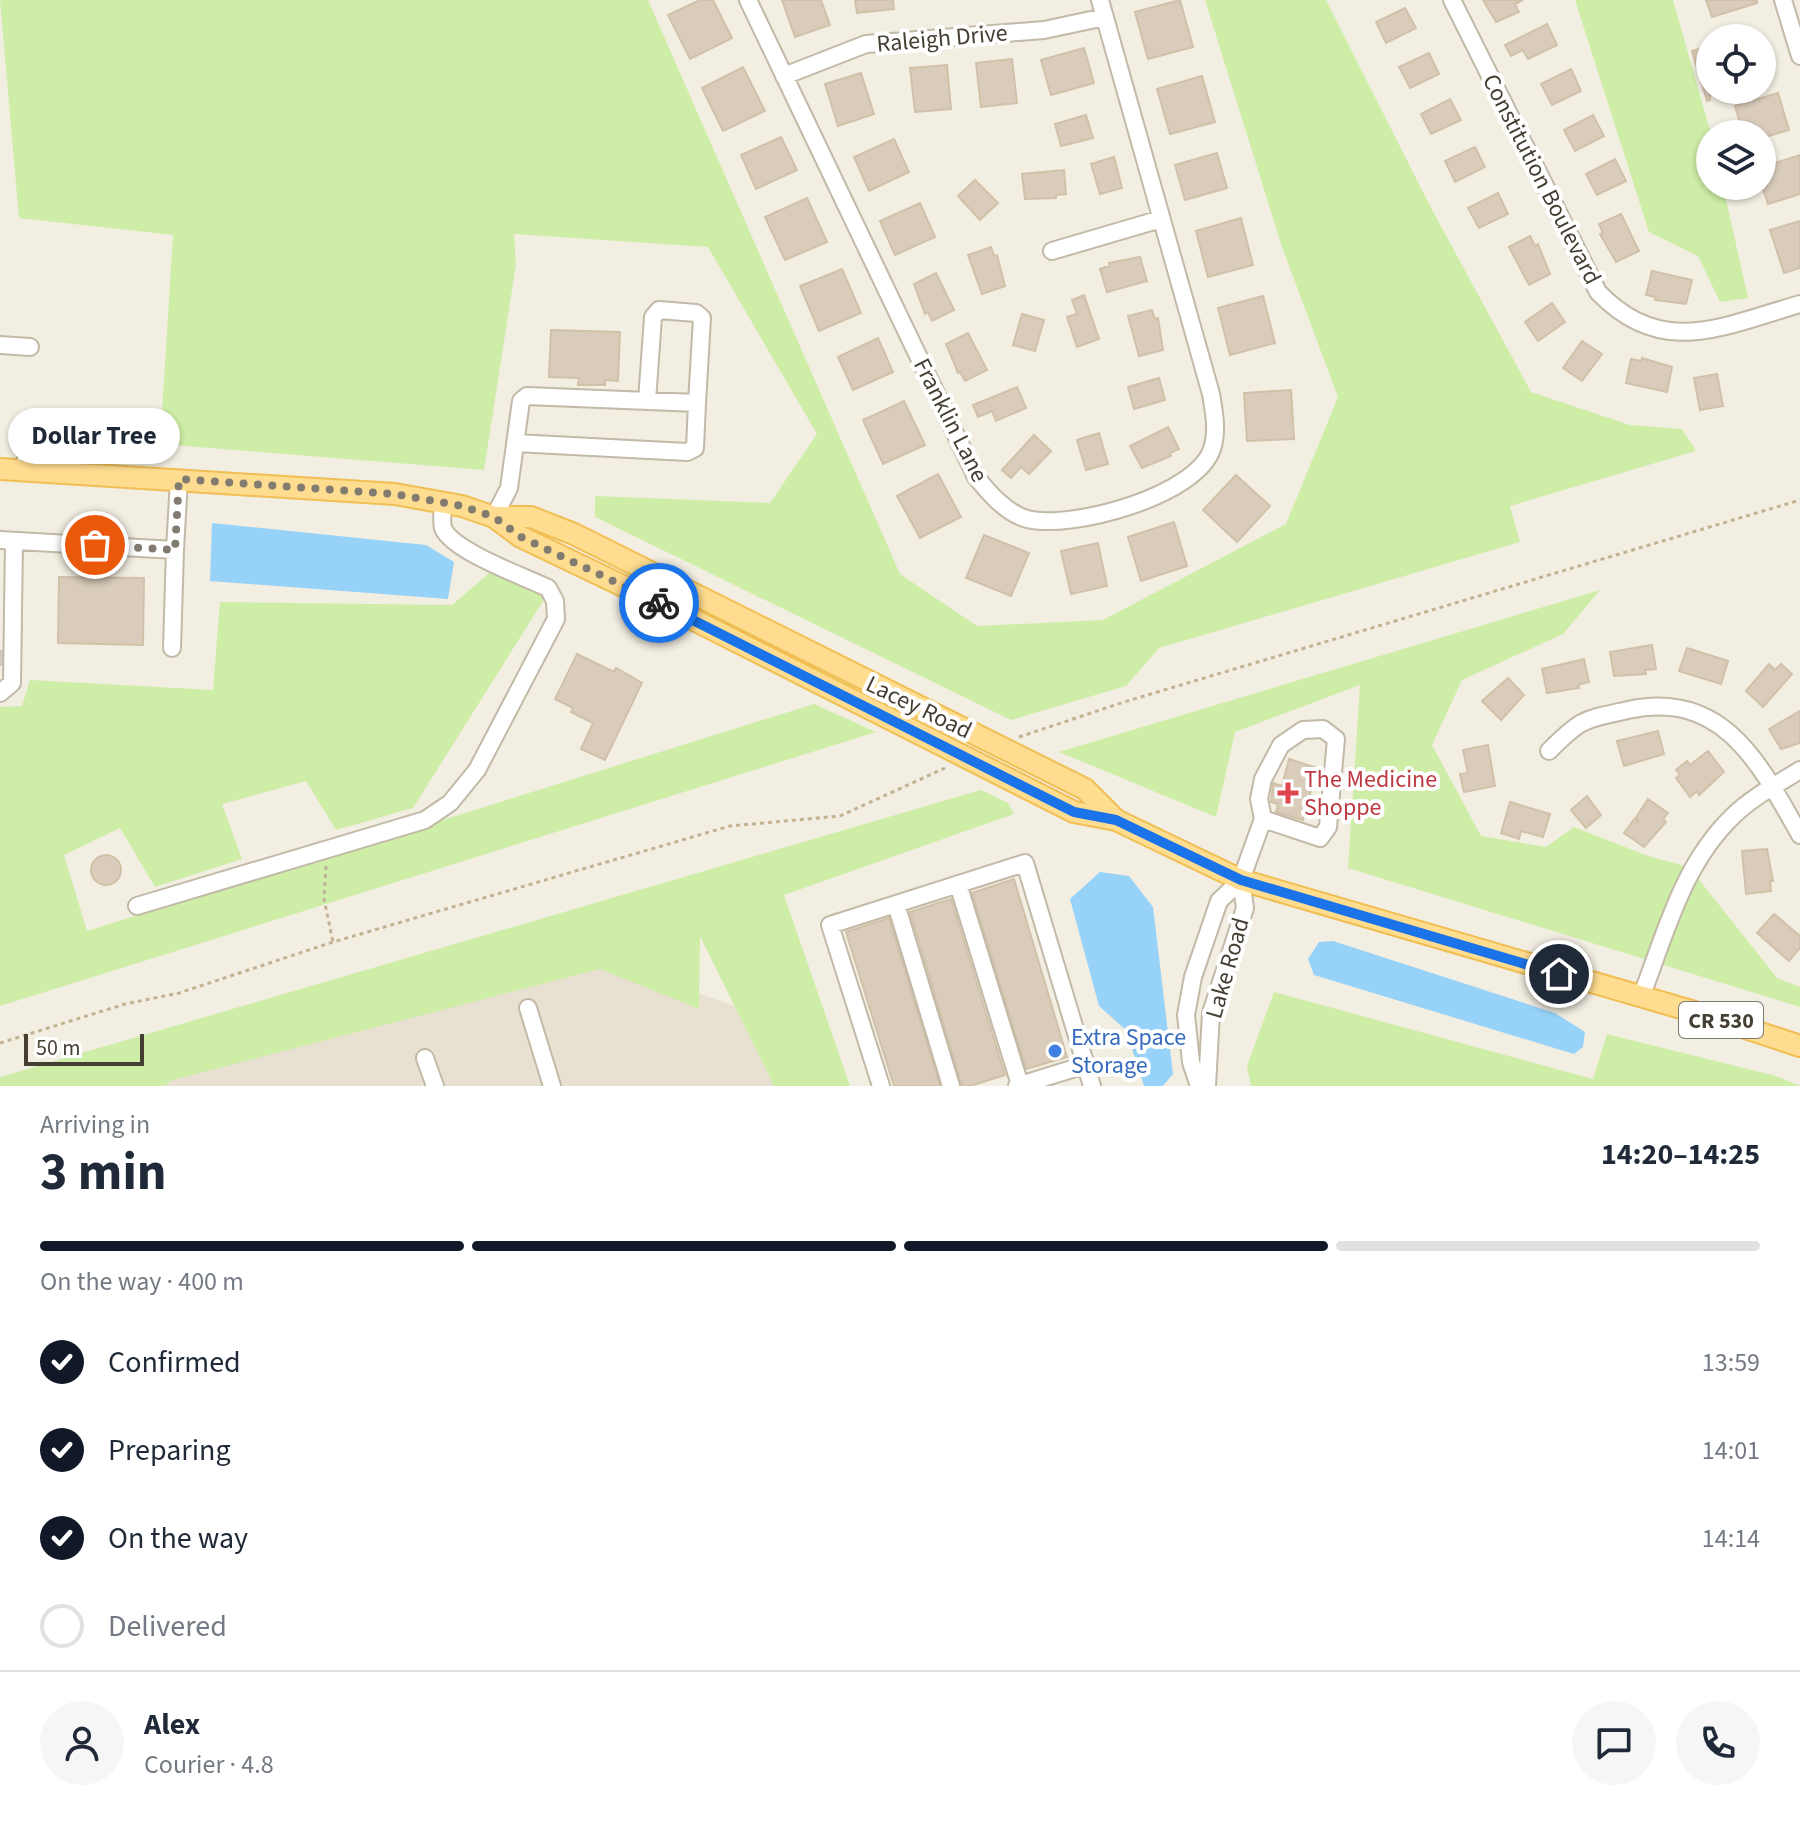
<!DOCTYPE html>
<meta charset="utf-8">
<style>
:root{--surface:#fff;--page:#f6f6f7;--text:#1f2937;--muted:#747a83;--line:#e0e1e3;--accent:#111827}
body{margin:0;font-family:"Source Sans 3",sans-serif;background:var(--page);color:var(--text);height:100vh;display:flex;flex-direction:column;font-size:30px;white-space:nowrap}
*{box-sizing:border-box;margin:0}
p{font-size:26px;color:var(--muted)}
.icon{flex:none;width:44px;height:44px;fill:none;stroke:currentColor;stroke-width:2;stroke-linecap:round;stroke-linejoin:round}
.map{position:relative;height:1086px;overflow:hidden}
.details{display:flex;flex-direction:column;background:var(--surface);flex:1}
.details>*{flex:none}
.controls{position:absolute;left:1696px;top:24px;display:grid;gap:16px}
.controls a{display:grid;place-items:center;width:80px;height:80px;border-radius:50%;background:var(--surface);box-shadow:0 2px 6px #0004;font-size:40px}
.scale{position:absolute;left:24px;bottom:20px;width:120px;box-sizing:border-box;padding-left:8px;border:4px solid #453e32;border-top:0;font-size:22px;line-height:28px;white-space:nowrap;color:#453e32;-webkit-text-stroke:6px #fff;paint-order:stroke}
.pin{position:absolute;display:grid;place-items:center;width:68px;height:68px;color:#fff;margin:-34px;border:4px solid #fff;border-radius:50%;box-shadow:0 2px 8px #0007}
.courier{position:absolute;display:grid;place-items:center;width:80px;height:80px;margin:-40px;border:6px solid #1a73e8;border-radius:50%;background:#fff;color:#222;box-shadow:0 2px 10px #0007}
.bubble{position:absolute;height:56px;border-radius:28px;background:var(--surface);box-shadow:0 2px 6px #0004;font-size:26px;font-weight:700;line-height:56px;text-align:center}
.overview em{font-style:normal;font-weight:700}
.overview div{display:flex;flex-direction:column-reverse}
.overview{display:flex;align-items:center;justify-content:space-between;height:136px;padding:0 40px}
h1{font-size:52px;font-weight:700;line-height:60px}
.bar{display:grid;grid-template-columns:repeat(4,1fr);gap:12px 8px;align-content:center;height:96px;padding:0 40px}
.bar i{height:10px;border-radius:6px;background:var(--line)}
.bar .active{background:var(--accent)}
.bar p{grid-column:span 4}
.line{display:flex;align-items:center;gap:20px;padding:0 40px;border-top:2px solid var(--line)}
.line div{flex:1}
.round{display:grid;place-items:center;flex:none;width:84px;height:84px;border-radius:42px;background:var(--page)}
ol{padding:0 40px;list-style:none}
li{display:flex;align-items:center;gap:24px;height:88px}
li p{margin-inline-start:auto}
li .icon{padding:8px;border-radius:50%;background:var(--accent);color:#fff;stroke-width:4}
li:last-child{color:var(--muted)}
li i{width:44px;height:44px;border:4px solid var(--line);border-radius:50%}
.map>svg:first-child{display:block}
.residential{fill:#e8e0d0}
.green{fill:#ceeda6}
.water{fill:#97d2f8}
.building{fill:#d9ccba;stroke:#d2c1a9;stroke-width:2}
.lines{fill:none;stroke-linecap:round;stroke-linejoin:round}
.minor-tunnel{stroke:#d0cbbf;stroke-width:16;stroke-dasharray:16 8;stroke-linecap:butt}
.minor-casing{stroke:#c2b9a7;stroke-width:20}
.major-casing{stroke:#f0be53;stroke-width:24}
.path{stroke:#c3b194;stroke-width:3;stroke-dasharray:4 4;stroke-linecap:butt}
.minor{stroke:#fff;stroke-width:16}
.major{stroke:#ffdd90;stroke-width:20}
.done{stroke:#827c70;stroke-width:8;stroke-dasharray:0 14.4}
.route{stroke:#1a73e8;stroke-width:10}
.health-dot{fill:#e0444e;stroke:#fff;stroke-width:3}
.shop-dot{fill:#3f7fe0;stroke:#fff;stroke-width:3}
.labels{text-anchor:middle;stroke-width:8;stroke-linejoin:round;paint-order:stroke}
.shield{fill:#fff;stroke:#7d7870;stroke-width:2}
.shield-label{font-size:22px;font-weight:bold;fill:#453e32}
.street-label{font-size:24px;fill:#453e32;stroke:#fff}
.health-label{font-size:24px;fill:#be3a42;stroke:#fff;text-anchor:start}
.shop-label{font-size:24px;fill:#366cbe;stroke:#fff;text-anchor:start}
</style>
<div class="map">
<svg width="1800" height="1086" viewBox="0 0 1800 1086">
<rect width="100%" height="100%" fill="#f3eee2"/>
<path class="residential" d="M582 953 758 1014 793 1086H109Z"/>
<path class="green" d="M0 0H648L900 574 977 626 1103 620 1286 524 1338 397 1282 247 1205 0H1326L1430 206 1531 392 1630 425 1682 429 1696 451 1510 506 1520 542 1159 648 1126 686 1011 720 595 517V496L770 503 817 434 708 247 514 234 516 264 484 470 160 444 173 235 19 218Z
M1575 0H1673L1711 134 1710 186H1723L1748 298 1720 302 1698 256 1649 232Z
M494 569 545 598 413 808 336 830 306 781 222 804 242 859 155 887 120 828 64 855 87 931 814 704 876 732 0 1006V707L22 706 30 680 213 690 220 602 452 605Z
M1600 590 1563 634 1462 680 1432 745 1481 836 1546 847 1574 827 1648 856 1689 867 1777 978 1800 987V1007L1348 868 1360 685 1235 732 1216 817 1059 752Z
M981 790 1008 803 1014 814 784 895 850 1086H774L700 936 699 1009 600 969 172 1080 165 1086H0V1077Z
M1274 992 1593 1079 1607 1034 1776 1076 1800 1086H1251L1247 1066Z"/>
<path class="water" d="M212 523 426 545 454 562 448 599 210 581Z
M1100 872 1129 876 1153 907 1173 1074 1163 1086H1144L1126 1030 1099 1006 1070 899Z
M1333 941 1555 1013 1585 1032 1583 1047 1574 1054 1314 975 1308 959 1319 942Z"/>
<path class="building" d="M700 0H713L732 38 690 59 668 15Z
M782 0H821L830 25 795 37Z
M855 0H893L894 9 857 13Z
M1180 0 1193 47 1148 59 1135 12Z
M1483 0H1523L1515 4 1519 12 1496 22Z
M1706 0H1757V3L1712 17Z
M1405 8 1416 28 1386 43 1376 22Z
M1547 24 1557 45 1528 59 1523 50 1511 56 1505 45Z
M1710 46V100L1707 101 1692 51Z
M1084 48 1094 83 1051 95 1041 60Z
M1429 53 1439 74 1410 88 1399 67Z
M1012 59 1017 103 981 107 976 63Z
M947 65 951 109 915 112 910 68Z
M743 67 765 111 723 131 702 88Z
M1571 69 1581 91 1552 105 1541 84Z
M861 73 874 114 838 126 825 84Z
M1202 76 1215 122 1170 134 1157 89Z
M1778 93 1789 130 1762 138V134H1743L1735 106Z
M1450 99 1461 120 1431 134 1421 114Z
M1086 115 1093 138 1061 146 1055 124Z
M1593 115 1604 136 1575 151 1564 130Z
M781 137 797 170 756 189 741 155Z
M894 139 909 172 869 191 854 157Z
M1475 147 1485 167 1455 182 1445 161Z
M1217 153 1227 188 1185 200 1175 165Z
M1800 155V194L1768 204 1762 186V167Z
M1114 157 1122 188 1100 194 1091 164Z
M1615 159 1626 181 1597 195 1586 174Z
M1064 170 1066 194 1056 195V198L1025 199 1022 174Z
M975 180 998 203 980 220 958 196Z
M1498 193 1508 214 1479 228 1468 208Z
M807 198 827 242 785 260 765 217Z
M920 203 935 237 895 255 880 221Z
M1621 214 1639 251 1616 262 1600 234 1603 233 1599 224Z
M1241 218 1253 265 1208 277 1196 231Z
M1800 221V268L1784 273 1770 230Z
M1530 236 1535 246 1538 244 1550 274 1529 285 1509 247Z
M991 247 994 256 997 255 1005 286 982 294 968 255Z
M1140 257 1147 281 1107 292 1100 269 1110 266 1109 263Z
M842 269 861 313 819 331 800 286Z
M1652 271 1692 280 1686 304 1655 300 1656 297 1646 295Z
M936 273 954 310 932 321 928 312 925 314 914 284Z
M1084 295 1099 339 1077 347 1067 317 1077 314 1072 300Z
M1263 296 1275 343 1230 355 1218 308Z
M1552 303 1565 322 1538 341 1525 322Z
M1152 310 1155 319 1158 318 1163 350 1139 356 1128 316Z
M1022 314 1044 320 1035 351 1013 345Z
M551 330 620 332 618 381 605 380V385H578L579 378 549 377Z
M968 333 987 370 965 381 960 372 958 373 946 344Z
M878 338 893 372 853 390 838 357Z
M1582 341 1602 354 1582 381 1563 368Z
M1642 358 1672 367 1667 392 1626 383 1631 359 1641 361Z
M1717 374 1723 406 1700 410 1694 378Z
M1159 378 1165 400 1134 409 1128 387Z
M1017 387 1026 408 996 421 992 411 978 417 973 405Z
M1291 390 1294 439 1247 441 1244 393Z
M904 401 925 445 883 464 863 420Z
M1168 427 1179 449 1170 453 1171 456 1142 468 1130 446Z
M1099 433 1108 464 1086 470 1077 440Z
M1034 435 1051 451 1029 474 1021 467 1011 478 1002 470Z
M938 474 961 517 920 538 897 496Z
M1236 475 1270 506 1237 542 1203 510Z
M1174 522 1187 566 1141 581 1128 537Z
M984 535 1029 553 1011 596 966 578Z
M1098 543 1107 586 1071 594 1061 551Z
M59 577 144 578 143 645 58 643Z
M1652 645 1656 669 1645 670 1646 674 1614 676 1610 652Z
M1687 648 1728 661 1721 684 1679 671Z
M577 654 614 672 616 668 642 683 605 760 581 749 593 723 571 712 573 708 555 699Z
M1584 659 1589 682 1578 685 1579 688 1547 693 1542 669Z
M1769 664 1775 670 1781 664 1792 674 1763 707 1746 691Z
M1508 678 1524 695 1501 720 1482 701Z
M1800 711V743L1781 749 1769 729Z
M1658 731 1664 754 1624 766 1617 741Z
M1488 745 1495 786 1464 792 1460 774 1468 773 1463 750Z
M1708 751 1724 772 1699 795 1697 791 1690 797 1676 778 1680 775 1676 770 1687 761 1690 765Z
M1289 759 1317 768 1303 820 1276 812 1278 804 1271 802 1273 783 1282 786Z
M1587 796 1601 815 1586 828 1571 810Z
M1648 799 1668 813 1663 819 1666 822 1644 847 1624 833 1635 818 1638 823 1637 816Z
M1510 802 1550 814 1543 837 1521 831 1519 839 1501 833Z
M1767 849 1773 881H1770L1771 891 1746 894 1742 851Z
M91 870a15 15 0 1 1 30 0a15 15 0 1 1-30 0Z
M1014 879 1067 1057 1026 1069 972 893Z
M951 899 1005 1075 970 1086H962L910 912Z
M1774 914 1800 936V948L1789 961 1757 933Z
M889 918 940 1086H894L846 932Z"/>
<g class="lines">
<path class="minor-tunnel" d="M3 666V649"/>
<defs>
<path id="minor" d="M748 0 976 477C989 493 1006 513 1027 519 1072 530 1196 496 1212 449 1218 431 1214 412 1211 394L1100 0
M1452 0 1598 292C1662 359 1723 326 1800 304
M1783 0 1800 56
M784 76 866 44 1044 30 1105 17
M1052 251 1161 219
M0 345 30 347
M647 401 653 317 659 310 696 313 702 318 697 403
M26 439V470
M494 517 509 488 521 401 527 396 697 403 695 448 687 452 515 443
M0 540 175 550 179 479
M172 648 175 550
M0 693 12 683 14 541
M1549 751C1582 718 1583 720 1628 710 1723 689 1760 764 1800 835
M958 884 1020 1085
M896 904 951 1086
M137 906 425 820 450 803 477 770 556 619 555 601 548 588C525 577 452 551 443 528 441 520 443 510 443 502
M1641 997C1666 933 1682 865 1733 816 1752 797 1778 784 1800 770
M528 1008 552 1086
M425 1058 435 1086
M881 1086 830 925 1025 863 1092 1086
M1017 1086 1085 1065
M1199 1086 1191 1062 1186 1015 1193 977 1219 901 1241 880
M1207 1086 1211 1013 1245 908 1241 880 1263 819 1259 799 1263 779 1281 745 1303 730 1323 729 1336 739 1328 827 1320 838 1263 819"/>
<path id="major" d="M0 469 395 494 462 506 494 517 521 537 694 620 1074 812 1116 820 1241 880 1712 1017 1800 1046
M494 517H531L574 534 1085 789 1116 820"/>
</defs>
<use href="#minor" class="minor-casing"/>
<use href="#major" class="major-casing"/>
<path class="path" d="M1019 737 1124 702 1800 500
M326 866 324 899 333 942
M0 1043 125 1004 179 993 333 942 730 826 840 816 945 768"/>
<use href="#minor" class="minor"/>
<use href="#major" class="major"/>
</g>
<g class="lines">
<path class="done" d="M95 545 175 550 179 479 395 494 462 506 494 517 521 537 659 603"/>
<path class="route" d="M659 603 1074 812 1116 820 1241 880 1559 974"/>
</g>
<path class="health-dot" d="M1284 781h8v8h8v8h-8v8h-8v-8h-8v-8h8z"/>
<circle class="shop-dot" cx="1055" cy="1051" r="8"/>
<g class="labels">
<rect class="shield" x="1679" y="1002" width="84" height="36" rx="6"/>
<g class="shield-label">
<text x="1721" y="1028">CR 530</text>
</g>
<g class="street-label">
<text transform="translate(942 38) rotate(-5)" y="8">Raleigh Drive</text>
<text transform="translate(1542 179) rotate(63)" y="8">Constitution Boulevard</text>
<text transform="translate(951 420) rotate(63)" y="8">Franklin Lane</text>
<text transform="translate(919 707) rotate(26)" y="8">Lacey Road</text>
<text transform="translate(1227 968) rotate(-74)" y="8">Lake Road</text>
</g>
<g class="health-label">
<text x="1304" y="787">The Medicine<tspan x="1304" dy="28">Shoppe</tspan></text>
</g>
<g class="shop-label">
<text x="1071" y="1045">Extra Space<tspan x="1071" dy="28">Storage</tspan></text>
</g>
</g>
</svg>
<div class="controls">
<a><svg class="icon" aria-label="locate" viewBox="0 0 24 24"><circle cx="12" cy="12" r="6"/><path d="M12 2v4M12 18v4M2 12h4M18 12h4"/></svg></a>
<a><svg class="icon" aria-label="layers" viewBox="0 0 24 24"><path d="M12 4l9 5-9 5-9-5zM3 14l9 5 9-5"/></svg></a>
</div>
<div class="scale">50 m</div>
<div class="pin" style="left:95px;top:545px;background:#ea580c"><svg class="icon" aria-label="bag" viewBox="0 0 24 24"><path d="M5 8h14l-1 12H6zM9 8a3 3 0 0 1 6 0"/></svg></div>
<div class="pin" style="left:1559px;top:974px;background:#1f2937"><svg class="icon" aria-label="home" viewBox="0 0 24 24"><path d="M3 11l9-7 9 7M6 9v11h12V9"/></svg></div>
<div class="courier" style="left:659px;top:603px"><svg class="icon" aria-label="bike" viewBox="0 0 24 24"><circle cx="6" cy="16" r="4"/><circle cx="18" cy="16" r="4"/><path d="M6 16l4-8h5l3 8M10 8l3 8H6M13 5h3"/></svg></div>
<div class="bubble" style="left:8px;top:408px;width:172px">Dollar Tree</div>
</div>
<section class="details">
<div class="overview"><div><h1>3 min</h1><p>Arriving in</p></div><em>14:20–14:25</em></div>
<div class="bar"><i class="active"></i><i class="active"></i><i class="active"></i><i></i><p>On the way · 400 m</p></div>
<ol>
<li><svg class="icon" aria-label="check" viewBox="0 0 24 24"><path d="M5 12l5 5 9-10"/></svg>Confirmed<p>13:59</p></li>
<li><svg class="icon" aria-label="check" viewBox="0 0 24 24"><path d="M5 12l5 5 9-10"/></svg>Preparing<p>14:01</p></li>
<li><svg class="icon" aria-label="check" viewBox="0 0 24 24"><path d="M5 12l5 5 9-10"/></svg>On the way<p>14:14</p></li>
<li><i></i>Delivered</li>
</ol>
<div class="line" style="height:144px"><a class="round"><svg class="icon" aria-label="person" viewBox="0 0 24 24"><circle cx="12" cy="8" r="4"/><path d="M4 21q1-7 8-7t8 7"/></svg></a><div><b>Alex</b><p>Courier · 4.8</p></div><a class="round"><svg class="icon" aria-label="chat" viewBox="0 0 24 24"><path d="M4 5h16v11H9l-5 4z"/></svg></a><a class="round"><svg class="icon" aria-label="phone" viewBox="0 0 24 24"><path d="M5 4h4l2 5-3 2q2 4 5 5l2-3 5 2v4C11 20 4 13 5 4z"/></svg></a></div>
</section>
